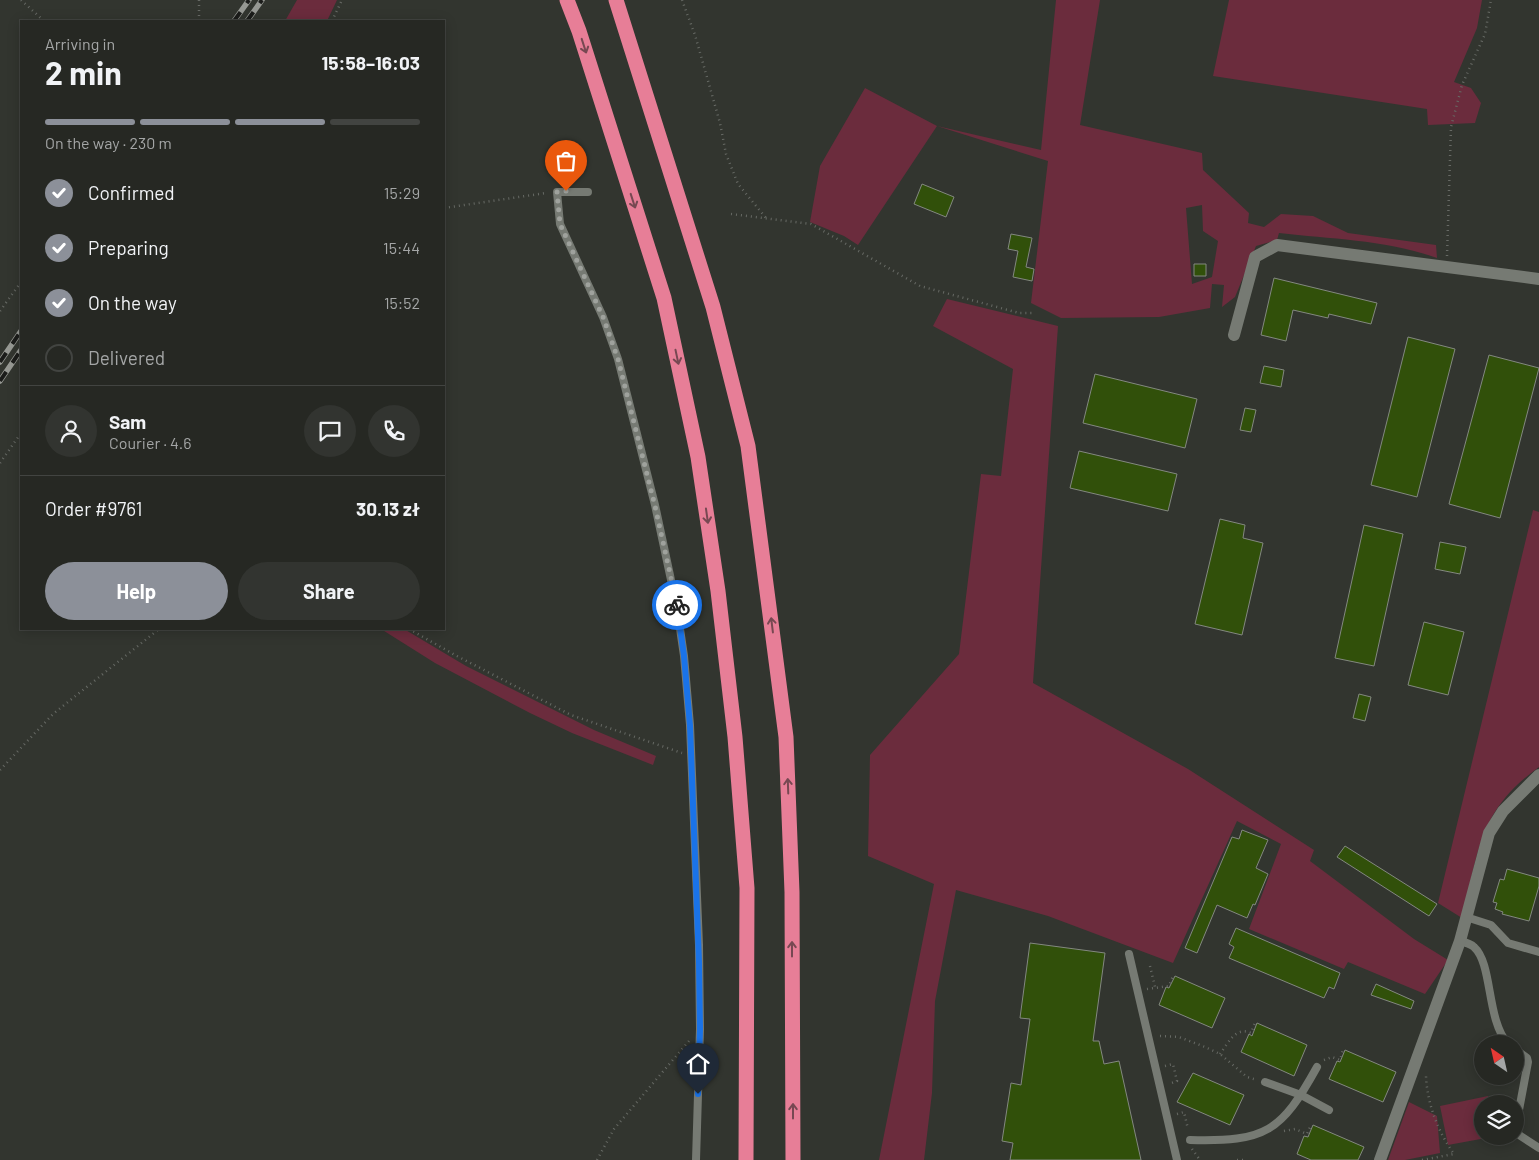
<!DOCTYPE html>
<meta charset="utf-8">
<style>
:root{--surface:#262823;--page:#323430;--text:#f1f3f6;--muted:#a4a6a6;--line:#424441;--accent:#8c9099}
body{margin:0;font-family:Barlow,sans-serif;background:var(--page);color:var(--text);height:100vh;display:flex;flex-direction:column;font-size:19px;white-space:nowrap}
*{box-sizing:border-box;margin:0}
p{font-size:16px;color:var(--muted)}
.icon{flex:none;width:28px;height:28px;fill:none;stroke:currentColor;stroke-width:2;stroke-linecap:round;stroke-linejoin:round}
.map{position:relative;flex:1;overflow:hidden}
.sheet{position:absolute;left:20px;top:20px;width:425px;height:610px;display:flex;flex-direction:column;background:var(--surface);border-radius:0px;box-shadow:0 2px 12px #0003,0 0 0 1px var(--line)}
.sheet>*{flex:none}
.needle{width:32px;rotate:326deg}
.buttons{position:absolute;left:1474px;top:1035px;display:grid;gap:10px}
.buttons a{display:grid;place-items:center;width:50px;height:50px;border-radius:50%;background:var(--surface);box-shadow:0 2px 12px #0003,0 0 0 1px var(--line);font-size:25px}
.pin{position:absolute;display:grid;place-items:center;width:42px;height:42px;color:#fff;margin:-51px -21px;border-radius:50% 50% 50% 0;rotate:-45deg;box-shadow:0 0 5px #0007}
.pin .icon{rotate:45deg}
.courier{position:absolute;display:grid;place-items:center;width:50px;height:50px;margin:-25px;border:4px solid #1a73e8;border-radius:50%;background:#fff;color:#222;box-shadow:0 1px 6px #0007}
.summary em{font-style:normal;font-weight:700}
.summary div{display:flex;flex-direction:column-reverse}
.summary{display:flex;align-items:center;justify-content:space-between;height:85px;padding:0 25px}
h1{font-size:32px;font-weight:700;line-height:38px}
.bar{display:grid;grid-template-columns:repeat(4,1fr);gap:8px 5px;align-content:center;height:60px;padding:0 25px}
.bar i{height:6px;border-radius:4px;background:var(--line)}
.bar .active{background:var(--accent)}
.bar p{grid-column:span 4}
.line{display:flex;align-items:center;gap:12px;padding:0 25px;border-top:1px solid var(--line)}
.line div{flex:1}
.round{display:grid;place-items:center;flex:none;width:52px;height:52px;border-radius:26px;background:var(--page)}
ol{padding:0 25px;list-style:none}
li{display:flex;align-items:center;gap:15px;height:55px}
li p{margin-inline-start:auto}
li .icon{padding:5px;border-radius:50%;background:var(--accent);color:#fff;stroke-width:4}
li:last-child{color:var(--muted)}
li i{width:28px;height:28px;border:2px solid var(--line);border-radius:50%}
.primary-button{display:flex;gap:10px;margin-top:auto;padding:10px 25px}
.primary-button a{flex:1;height:58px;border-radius:30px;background:var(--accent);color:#fff;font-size:20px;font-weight:700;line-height:58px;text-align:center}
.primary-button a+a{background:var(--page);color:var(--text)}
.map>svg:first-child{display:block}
.green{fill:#6b2c3d;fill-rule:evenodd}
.building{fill:#31500a;stroke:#838880}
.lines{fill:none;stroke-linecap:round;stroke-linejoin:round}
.path{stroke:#676a65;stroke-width:2.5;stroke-dasharray:1 4;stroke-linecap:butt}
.lane{stroke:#767a73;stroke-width:8}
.street{stroke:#767a73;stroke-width:12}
.highway{stroke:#e77e97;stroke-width:15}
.rail-casing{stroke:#969893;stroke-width:5.5}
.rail{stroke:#1b1c1a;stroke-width:4;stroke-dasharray:11;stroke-linecap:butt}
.oneway{stroke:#774852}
.done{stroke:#9fa29d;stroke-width:5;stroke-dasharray:0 9}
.route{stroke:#1a73e8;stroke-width:6}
</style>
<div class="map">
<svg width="1539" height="1160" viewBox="0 0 1539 1160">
<rect width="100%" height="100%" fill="#32352f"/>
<path class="green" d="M297 0H337L327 21H285Z
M1056 0H1100L1080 125 1202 153 1203 170 1249 213 1248 223 1264 227 1281 214 1313 216 1348 233 1436 245 1437 258C1388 240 1331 239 1279 233L1277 240 1256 246 1235 297 1222 307 1224 285 1212 284 1210 308 1159 317 1061 318 1031 303 1048 161 937 126 858 245 844 236 810 222 820 166 865 88 937 126 1041 150ZM1202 205 1203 231 1218 241 1212 277 1192 284 1186 208Z
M1229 0H1482L1477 28 1454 82 1471 88 1481 103 1475 123 1428 125 1427 109 1213 76Z
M947 299 1058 326 1033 683 1188 769 1314 850 1310 861 1414 939 1448 960 1425 994 1348 962 1344 969 1249 929 1281 844 1237 821 1173 963 1048 916 956 890 935 1001 932 1093 924 1160H879L934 884 868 856 870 755 959 654 981 474 1001 476 1013 369 933 326Z
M1533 510 1539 512V767C1478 811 1479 851 1462 918L1438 903Z
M381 629H404L466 666 594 730 656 756 653 765 572 733 530 713 435 663Z
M1488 1096 1489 1104H1482V1136H1497L1448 1145 1440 1106Z
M1409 1102 1437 1116 1440 1153 1405 1160H1388Z"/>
<path class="building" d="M922 184 954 197 946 217 914 204Z
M1011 234 1032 238 1026 267 1034 269 1032 281 1013 277 1018 251 1008 249Z
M1194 264H1206V276H1194Z
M1274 278 1377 303 1371 324 1329 314 1328 318 1293 310 1286 341 1261 335Z
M1408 337 1455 349 1417 497 1371 485Z
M1489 355 1539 368 1500 518 1449 504Z
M1264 366 1284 370 1281 387 1260 383Z
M1095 374 1197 399 1185 448 1083 423Z
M1245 408 1256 410 1251 432 1240 430Z
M1079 451 1177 474 1168 511 1070 488Z
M1220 519 1245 525 1243 538 1263 543 1242 635 1195 624Z
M1364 525 1403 534 1374 666 1335 658Z
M1440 542 1466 547 1460 574 1435 569Z
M1424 622 1464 632 1448 695 1408 685Z
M1359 694 1371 697 1365 721 1353 718Z
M1242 830 1268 840 1256 868 1268 874 1255 905 1253 904 1247 918 1217 905 1197 953 1185 948 1232 837 1239 839Z
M1345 846 1437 904 1429 916 1337 857Z
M1507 869 1539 878V886L1529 921 1502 914 1503 912 1495 909 1497 903 1493 902 1500 879 1504 880Z
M1236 928 1340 973 1334 989 1329 987 1324 998 1229 958 1234 947 1229 944Z
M1030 943 1105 953 1093 1041H1099L1104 1064 1119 1061 1141 1160H1010L1013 1143 1002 1141 1011 1083 1021 1085 1030 1019 1020 1018Z
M1175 976 1225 998 1212 1028 1159 1005 1166 987 1169 988Z
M1376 984 1414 1001 1411 1009 1371 995Z
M1257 1023 1307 1045 1294 1076 1241 1052 1249 1034 1252 1036Z
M1345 1050 1396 1072 1383 1102 1329 1079 1337 1061 1340 1062Z
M1193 1073 1244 1095 1230 1125 1177 1102Z
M1313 1125 1364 1147 1358 1160H1311L1297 1154 1304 1136 1308 1137Z"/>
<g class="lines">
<path class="path" d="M21 0 44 21
M682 0 695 35 720 123 726 154 738 184 766 218
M199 21V0
M332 21 342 0
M444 208 546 193
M731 214 811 224 920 286 1019 313H1034
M1447 256 1451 127 1462 85 1485 34 1491 0
M0 311 21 282
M0 463 21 433
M409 629 455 655 571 715 682 753
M0 770 53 714 159 629
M1150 966 1155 987
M1147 989 1169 986 1173 976
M1160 1036 1179 1037 1205 1047 1220 1054 1247 1077 1257 1080
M1220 1054C1228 1043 1236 1026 1251 1033L1255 1023
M1324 1060 1332 1057 1340 1060 1343 1050
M1165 1066 1173 1064 1177 1081 1169 1084
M1177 1114 1184 1112 1188 1129
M1284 1131 1295 1129 1307 1134 1311 1125
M1192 1149 1200 1160
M597 1160 614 1129 689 1041
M1237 1160H1247
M1422 1160 1454 1154C1438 1132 1427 1103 1426 1076"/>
<path class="lane" d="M588 192H557L560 224 603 317 618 359 655 505 677 608 684 656 690 725 699 945 700 1029 696 1160
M1466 917 1491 925 1508 943 1539 952
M1460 941C1464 942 1471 944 1474 947 1493 964 1486 1019 1508 1044
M1129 954 1177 1160
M1515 1049 1527 1058 1528 1062 1516 1126 1519 1135 1539 1148
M1265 1082 1301 1095 1329 1110
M1190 1140C1266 1142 1281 1132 1317 1067"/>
<path class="street" d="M1234 335 1255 257 1277 245 1539 279
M1380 1160 1460 941 1489 833 1503 811 1539 775"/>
<path class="highway" d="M567 0 579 31 664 298 698 457 718 591 735 737 747 888 746 1160
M616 0 713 307 748 446 786 737 792 892 793 1160"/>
<defs>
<path id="rail" d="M234 21 249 0
M247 21 262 0
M0 362 21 331
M0 381 21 350"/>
</defs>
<use href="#rail" class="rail-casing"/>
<use href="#rail" class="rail"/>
</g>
<defs><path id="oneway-shaft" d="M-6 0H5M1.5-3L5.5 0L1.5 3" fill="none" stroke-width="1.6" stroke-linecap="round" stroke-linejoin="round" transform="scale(1.25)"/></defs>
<g class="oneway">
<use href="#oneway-shaft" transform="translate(584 46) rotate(72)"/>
<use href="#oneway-shaft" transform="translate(633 201) rotate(72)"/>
<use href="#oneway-shaft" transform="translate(677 357) rotate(78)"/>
<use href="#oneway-shaft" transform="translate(707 516) rotate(82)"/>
<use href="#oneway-shaft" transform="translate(772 625) rotate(-97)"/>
<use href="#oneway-shaft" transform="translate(788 786) rotate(-92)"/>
<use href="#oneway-shaft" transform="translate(792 949) rotate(-90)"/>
<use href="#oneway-shaft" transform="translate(793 1111) rotate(-90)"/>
</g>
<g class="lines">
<path class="done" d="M566 191 557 192 560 224 603 317 618 359 655 506 677 605"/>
<path class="route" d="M677 605 684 656 690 726 699 962 700 1029 698 1094"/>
</g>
</svg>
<div class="buttons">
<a><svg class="needle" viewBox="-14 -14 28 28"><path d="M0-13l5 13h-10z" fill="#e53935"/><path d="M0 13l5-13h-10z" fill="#a4a6a6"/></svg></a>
<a><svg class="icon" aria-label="layers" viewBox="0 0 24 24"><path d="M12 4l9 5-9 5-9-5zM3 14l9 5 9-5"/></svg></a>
</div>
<div class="pin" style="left:566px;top:191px;background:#ea580c"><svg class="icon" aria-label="bag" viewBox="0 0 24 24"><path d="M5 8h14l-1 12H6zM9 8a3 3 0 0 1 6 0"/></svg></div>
<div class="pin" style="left:698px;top:1094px;background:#1f2937"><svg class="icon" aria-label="home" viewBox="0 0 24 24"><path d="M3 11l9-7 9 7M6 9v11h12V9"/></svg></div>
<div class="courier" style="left:677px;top:605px"><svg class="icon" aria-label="bike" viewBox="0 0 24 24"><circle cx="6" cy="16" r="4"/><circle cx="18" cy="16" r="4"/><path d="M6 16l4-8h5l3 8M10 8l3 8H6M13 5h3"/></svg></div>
<section class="sheet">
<div class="summary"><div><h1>2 min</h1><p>Arriving in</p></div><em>15:58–16:03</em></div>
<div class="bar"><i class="active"></i><i class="active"></i><i class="active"></i><i></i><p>On the way · 230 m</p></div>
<ol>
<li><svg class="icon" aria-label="check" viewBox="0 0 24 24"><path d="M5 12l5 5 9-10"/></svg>Confirmed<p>15:29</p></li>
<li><svg class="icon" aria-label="check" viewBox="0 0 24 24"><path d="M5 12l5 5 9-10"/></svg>Preparing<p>15:44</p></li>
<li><svg class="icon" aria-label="check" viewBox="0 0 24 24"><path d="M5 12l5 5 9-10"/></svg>On the way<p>15:52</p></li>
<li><i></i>Delivered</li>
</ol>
<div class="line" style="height:90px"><a class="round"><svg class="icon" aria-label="person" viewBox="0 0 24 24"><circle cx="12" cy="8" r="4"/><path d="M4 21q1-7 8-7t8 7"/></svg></a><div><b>Sam</b><p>Courier · 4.6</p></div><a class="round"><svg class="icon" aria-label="chat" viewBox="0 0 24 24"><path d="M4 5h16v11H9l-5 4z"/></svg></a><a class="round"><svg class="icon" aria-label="phone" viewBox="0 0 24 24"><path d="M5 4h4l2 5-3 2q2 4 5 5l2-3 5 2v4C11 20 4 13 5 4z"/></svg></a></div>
<div class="line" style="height:65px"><div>Order #9761</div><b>30.13 zł</b></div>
<div class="primary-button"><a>Help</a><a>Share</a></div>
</section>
</div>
